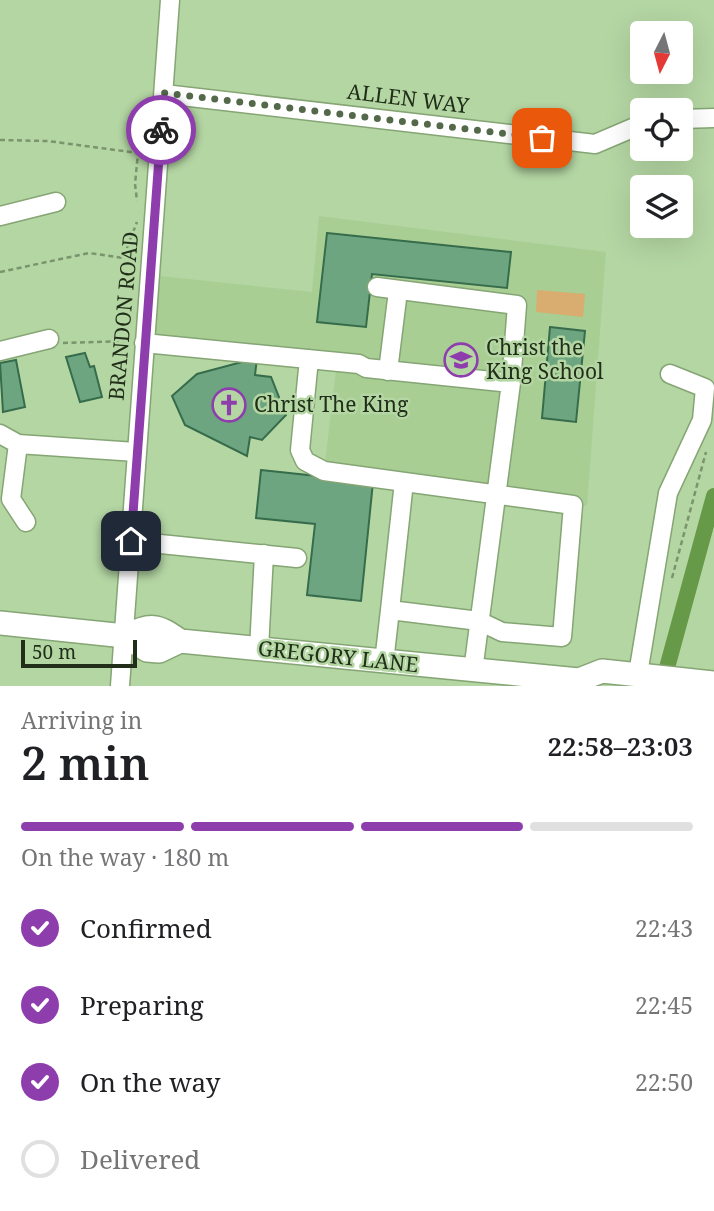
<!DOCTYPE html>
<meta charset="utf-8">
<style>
:root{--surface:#fff;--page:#f6f6f6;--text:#202124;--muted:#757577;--line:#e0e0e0;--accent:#8e3dad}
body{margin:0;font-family:"Noto Serif",serif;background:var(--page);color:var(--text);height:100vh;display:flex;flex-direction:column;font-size:26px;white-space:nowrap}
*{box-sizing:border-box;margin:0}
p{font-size:23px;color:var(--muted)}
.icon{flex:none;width:38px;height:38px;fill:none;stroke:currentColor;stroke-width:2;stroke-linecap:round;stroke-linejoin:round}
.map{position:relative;height:686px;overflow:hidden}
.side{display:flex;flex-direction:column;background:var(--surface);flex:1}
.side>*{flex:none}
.needle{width:46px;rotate:186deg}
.controls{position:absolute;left:630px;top:21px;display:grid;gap:14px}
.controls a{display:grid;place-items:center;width:63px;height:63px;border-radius:7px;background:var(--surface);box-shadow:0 7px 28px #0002;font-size:35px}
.scale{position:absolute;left:21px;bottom:18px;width:116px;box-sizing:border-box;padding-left:7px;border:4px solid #212f1a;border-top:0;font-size:19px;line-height:24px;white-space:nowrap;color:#212f1a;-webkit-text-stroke:5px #b4d6a3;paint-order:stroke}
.pin{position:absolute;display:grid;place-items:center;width:60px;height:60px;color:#fff;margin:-30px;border-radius:14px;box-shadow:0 4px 10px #0006}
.courier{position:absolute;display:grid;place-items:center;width:70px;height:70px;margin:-35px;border:5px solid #8e3dad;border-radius:50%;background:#fff;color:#222;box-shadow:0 2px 9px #0007}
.head em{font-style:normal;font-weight:600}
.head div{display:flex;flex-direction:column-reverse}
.head{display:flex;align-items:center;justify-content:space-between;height:119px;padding:0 21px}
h1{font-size:46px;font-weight:600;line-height:52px}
.bar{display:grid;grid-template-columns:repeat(4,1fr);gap:10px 7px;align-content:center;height:84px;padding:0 21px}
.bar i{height:9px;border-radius:5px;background:var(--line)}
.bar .on{background:var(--accent)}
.bar p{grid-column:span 4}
ol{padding:0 21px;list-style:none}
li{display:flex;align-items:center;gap:21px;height:77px}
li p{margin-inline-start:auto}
li .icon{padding:7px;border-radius:50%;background:var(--accent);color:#fff;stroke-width:4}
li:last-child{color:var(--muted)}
li i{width:38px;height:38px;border:4px solid var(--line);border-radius:50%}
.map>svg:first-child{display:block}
.built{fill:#a8ce94}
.green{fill:#d9ad6f}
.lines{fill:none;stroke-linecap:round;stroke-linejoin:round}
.canal{stroke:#669948;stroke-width:16}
.building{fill:#6ea581;stroke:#366c4b;stroke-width:2}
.minor-casing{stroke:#85a574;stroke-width:21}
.major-casing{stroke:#85a574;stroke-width:26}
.path{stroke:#7a946d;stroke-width:2.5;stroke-dasharray:5 3.5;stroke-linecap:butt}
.minor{stroke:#fff;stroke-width:18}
.major{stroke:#fff;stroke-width:23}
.done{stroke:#54694a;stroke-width:7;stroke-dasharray:0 12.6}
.route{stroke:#8e3dad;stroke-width:9}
.labels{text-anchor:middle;stroke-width:5;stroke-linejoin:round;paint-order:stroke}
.street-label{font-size:21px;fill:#212f1a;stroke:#b4d6a3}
.poi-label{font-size:21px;fill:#212f1a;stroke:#b4d6a3;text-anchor:start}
</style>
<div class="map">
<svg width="714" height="686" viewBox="0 0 714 686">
<rect width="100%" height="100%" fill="#b4d6a3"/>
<path class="built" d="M319 216 606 252 587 506 324 471 337 362 144 343 150 275 312 292Z"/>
<path class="green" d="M537 290 585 294 583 317 536 312Z"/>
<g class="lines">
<path class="canal" d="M662 686 714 496"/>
</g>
<path class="building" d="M327 233 511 252 507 288 372 274 366 327 317 322Z
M550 327 585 331 576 422 542 418Z
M85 353 90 367 94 366 102 397 80 402 66 357Z
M257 358 255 375 271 377 286 415 262 440 250 437 247 456 185 425 172 396 197 374Z
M16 360 25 407 3 412 0 363Z
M261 470 373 482 361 601 307 595 315 524 256 518Z"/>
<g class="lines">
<defs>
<path id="minor" d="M164 94 595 144 642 124
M681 119 714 118
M0 216 56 202
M377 287 517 305 511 383 473 671
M144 343 359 364 366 368 511 383
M0 351 49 339
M309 359 300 450 305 461 324 471 573 505 562 637 502 632 479 621 390 610 404 482
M388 371 398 291
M0 434 18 444 136 452
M18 444 11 499 26 522
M131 541 297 558
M259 649 264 554
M384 662 390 610
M638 674 668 493 702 420 705 388 670 374
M120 686 170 0"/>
<path id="major" d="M0 623 125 636 147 650 159 651 180 641
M125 636C152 624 156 624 180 641L579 680 602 671 714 683"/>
</defs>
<use href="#minor" class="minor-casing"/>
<use href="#major" class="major-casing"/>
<path class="path" d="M0 140 48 141 138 153 135 184 137 201
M0 272 89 253 123 258 137 222
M63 343 129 341
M672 578 706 452"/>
<use href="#minor" class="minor"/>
<use href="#major" class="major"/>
</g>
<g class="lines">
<path class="done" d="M161 130 164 93 542 138"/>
<path class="route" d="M131 541 161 130"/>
</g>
<defs>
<symbol id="school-ring" viewBox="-11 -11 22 22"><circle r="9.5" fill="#b4d6a3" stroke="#8e3dad" stroke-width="1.5"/><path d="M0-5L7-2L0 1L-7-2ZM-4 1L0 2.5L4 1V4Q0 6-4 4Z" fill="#8e3dad"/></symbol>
<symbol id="church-ring" viewBox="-11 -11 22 22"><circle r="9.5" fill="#b4d6a3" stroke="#8e3dad" stroke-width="1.5"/><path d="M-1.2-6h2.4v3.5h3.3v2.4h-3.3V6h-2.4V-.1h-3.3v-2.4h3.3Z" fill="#8e3dad"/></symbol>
</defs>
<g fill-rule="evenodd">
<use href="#school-ring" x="442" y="341" width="38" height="38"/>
<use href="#church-ring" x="210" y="386" width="38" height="38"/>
</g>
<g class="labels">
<g class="street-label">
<text transform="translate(408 99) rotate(7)" y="7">ALLEN WAY</text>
<text transform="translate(124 316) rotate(-85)" y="7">BRANDON ROAD</text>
<text transform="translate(338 657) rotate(6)" y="7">GREGORY LANE</text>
</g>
<g class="poi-label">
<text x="486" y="355">Christ the<tspan x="486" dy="24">King School</tspan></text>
<text x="254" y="412">Christ The King</text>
</g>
</g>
</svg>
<div class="controls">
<a><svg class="needle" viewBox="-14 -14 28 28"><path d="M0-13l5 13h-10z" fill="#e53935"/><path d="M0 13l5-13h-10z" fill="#757577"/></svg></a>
<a><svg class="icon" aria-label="locate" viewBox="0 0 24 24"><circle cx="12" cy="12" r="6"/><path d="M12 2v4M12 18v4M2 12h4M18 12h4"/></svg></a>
<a><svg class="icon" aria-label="layers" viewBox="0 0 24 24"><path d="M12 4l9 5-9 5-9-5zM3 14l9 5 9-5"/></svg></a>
</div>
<div class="scale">50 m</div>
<div class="pin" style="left:542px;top:138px;background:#ea580c"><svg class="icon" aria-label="bag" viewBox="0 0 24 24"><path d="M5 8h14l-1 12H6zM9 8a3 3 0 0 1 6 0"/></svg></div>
<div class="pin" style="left:131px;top:541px;background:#1f2937"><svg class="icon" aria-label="home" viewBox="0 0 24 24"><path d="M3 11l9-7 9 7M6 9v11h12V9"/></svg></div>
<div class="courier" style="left:161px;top:130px"><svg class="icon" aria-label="bike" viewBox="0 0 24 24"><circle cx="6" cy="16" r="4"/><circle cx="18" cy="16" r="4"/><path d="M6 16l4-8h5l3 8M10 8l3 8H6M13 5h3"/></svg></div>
</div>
<section class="side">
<div class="head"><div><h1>2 min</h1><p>Arriving in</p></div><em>22:58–23:03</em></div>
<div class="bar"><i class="on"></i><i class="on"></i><i class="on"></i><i></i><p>On the way · 180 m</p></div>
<ol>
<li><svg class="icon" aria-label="check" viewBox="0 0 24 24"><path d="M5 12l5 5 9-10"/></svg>Confirmed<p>22:43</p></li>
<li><svg class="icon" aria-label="check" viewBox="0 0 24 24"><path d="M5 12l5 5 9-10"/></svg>Preparing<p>22:45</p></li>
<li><svg class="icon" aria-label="check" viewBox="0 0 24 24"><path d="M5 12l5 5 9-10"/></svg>On the way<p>22:50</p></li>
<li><i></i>Delivered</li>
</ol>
</section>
